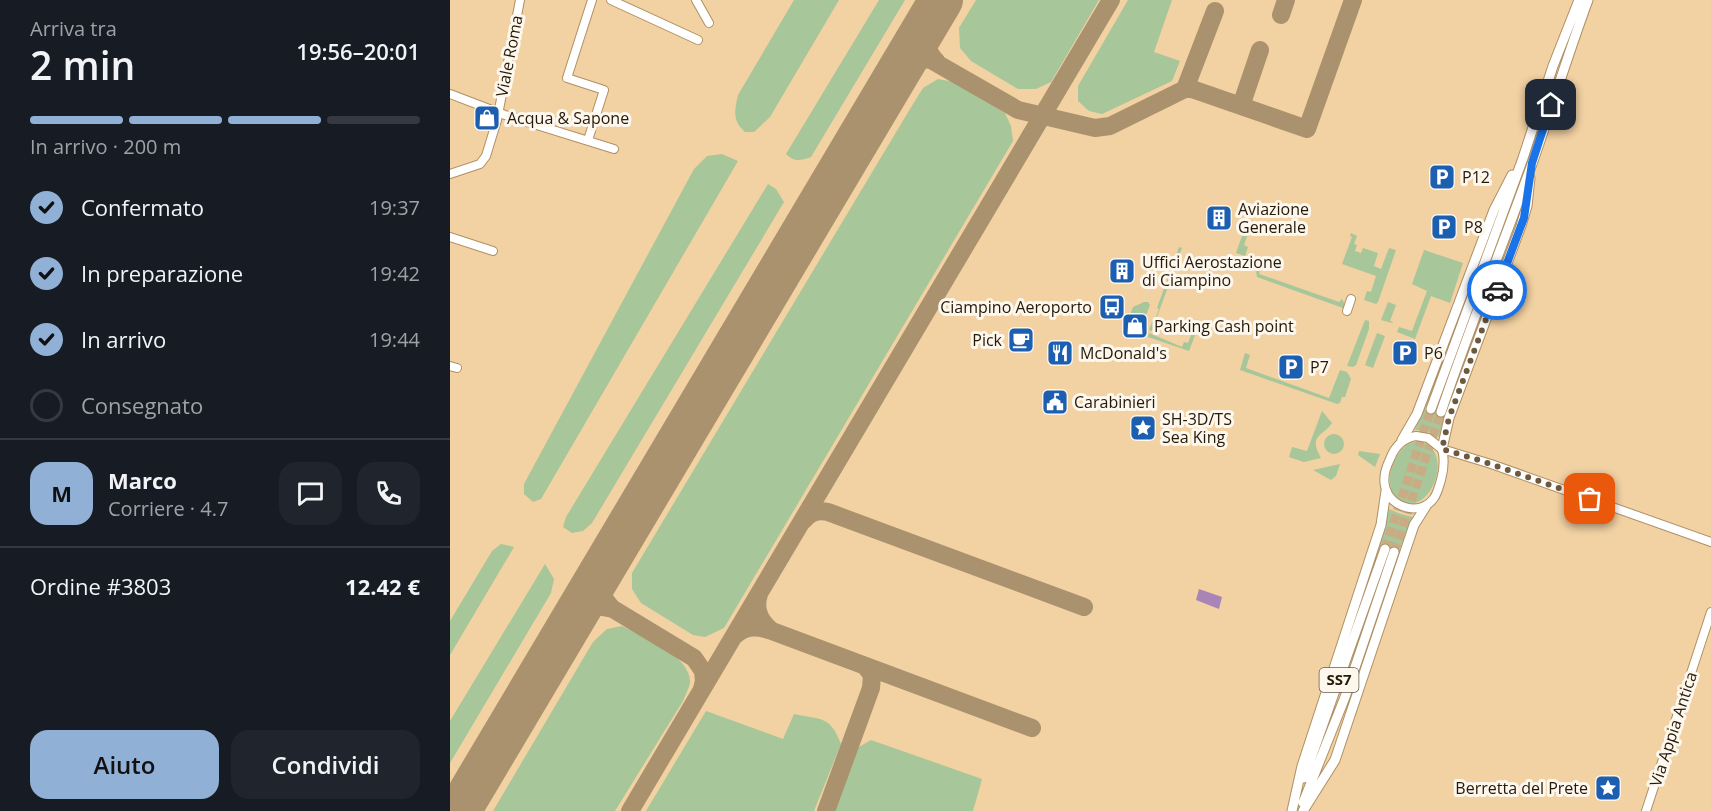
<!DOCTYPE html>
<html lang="it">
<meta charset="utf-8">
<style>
:root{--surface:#171b24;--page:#20242c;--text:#f1f3f6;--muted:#9ea1a6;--line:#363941;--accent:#91b0d6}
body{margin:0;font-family:"Open Sans",sans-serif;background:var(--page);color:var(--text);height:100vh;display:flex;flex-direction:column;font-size:22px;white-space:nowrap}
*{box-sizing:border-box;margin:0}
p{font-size:20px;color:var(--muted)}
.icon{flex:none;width:33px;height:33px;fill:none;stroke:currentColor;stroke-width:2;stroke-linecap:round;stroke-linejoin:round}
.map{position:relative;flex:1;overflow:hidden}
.panel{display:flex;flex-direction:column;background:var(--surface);width:450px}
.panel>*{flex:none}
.pin{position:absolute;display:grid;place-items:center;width:51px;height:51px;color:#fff;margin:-26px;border-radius:12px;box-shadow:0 3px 9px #0006}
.courier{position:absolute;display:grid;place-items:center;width:60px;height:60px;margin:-30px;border:4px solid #1a73e8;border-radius:50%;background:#fff;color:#222;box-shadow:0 2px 8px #0007}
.head em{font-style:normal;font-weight:600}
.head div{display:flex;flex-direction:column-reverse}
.head{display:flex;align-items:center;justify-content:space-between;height:102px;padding:0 30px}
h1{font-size:39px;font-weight:600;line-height:45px}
.bar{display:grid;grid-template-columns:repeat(4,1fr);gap:9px 6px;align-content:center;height:72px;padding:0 30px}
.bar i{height:8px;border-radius:4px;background:var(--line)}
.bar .selected{background:var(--accent)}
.bar p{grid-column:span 4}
.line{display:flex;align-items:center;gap:15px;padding:0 30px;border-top:2px solid var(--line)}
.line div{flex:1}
.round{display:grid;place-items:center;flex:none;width:63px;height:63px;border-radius:18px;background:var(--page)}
ol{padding:0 30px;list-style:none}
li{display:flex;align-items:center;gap:18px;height:66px}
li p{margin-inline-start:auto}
li .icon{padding:6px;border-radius:50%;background:var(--accent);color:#111;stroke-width:4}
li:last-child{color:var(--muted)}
li i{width:33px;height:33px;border:3px solid var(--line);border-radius:50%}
.action{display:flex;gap:12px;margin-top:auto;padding:12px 30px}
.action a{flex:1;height:69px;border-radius:18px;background:var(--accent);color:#111;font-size:24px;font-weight:600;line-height:69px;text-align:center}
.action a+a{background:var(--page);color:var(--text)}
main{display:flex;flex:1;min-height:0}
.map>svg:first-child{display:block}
.green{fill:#a7c699}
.water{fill:#a884b7}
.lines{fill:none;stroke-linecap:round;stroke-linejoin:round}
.taxiway{stroke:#ab926e;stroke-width:18}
.runway{stroke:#ab926e;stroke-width:44}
.major-tunnel{stroke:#c9ac84;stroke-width:9;stroke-dasharray:9 4.5;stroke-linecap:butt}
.minor-casing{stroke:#af9064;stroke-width:10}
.major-casing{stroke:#af9064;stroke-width:11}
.minor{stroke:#fff;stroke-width:8}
.major{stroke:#fff;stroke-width:9}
.done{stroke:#6d5a3e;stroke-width:6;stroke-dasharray:0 10.8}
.route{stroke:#1a73e8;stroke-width:8}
.labels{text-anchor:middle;stroke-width:6;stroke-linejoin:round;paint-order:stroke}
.shield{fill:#fdf7ee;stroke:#665c4d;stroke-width:1.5}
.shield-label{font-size:15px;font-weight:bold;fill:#251a08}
.street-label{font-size:16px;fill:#251a08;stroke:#fdf7ee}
.poi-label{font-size:16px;fill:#251a08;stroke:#fdf7ee;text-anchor:start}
</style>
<main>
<section class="panel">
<div class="head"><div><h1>2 min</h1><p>Arriva tra</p></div><em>19:56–20:01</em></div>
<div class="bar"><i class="selected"></i><i class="selected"></i><i class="selected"></i><i></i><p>In arrivo · 200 m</p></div>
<ol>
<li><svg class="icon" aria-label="check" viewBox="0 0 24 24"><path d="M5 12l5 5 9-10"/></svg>Confermato<p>19:37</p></li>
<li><svg class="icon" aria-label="check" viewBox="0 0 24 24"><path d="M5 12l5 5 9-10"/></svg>In preparazione<p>19:42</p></li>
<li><svg class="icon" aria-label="check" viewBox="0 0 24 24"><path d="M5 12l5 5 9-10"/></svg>In arrivo<p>19:44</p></li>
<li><i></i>Consegnato</li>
</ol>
<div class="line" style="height:108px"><b class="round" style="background:var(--accent);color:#111">M</b><div><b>Marco</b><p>Corriere · 4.7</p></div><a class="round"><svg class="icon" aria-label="chat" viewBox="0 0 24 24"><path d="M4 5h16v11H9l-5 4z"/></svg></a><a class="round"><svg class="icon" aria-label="phone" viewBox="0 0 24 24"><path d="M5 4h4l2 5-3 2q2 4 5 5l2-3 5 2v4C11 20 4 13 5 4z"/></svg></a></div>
<div class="line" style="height:78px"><div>Ordine #3803</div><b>12.42 €</b></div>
<div class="action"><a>Aiuto</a><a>Condividi</a></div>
</section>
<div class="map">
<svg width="1261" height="811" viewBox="0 0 1261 811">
<rect width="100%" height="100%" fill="#f2d1a3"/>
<path class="green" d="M344 0H389L320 117 304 132H295C283 121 284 112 288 95Z
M429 0H455L361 157C350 161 344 162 336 154Z
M526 0H649L601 82 586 89H568L521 61 510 48 509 28Z
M678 0H722L704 52 730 61 722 81 652 114 639 111 628 101V86Z
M488 79 504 82 555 113 561 126 563 141 274 628 255 637 243 635 191 603 182 589V573L460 109 473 88Z
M272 154 288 161 91 499 83 502 74 494V484L244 169 257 156Z
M318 184 326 189 334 202 142 523 133 531 122 533 113 527 116 517Z
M798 219 803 221 794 245 798 247 795 256 786 253Z
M901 233 907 236 904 244 907 245 905 251 911 253 913 248 928 253 924 266 931 269 939 248 946 250 928 302 926 304 914 300 917 291 921 292 926 276 892 264 902 237 900 236Z
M729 247 732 248 702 331 699 330 704 317H706L709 309 707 308Z
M974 250 1013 263 1000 303 981 296 965 339 947 332 949 327 962 331 977 291 962 284Z
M810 270 809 274 889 302 892 299 895 305 893 308 807 277 806 271Z
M694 302H698L700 305 695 318 682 314 679 322 683 323 681 327 676 325 683 307Z
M938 302 946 305 940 321 943 322 942 323 931 320Z
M747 319 750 322 739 351 698 337 699 333 732 347 734 342 738 343Z
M915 320 919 321V329L906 365 903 367 897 366Z
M927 333 935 336 923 368 915 365Z
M795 353 800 355 796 368 879 398 890 370 897 372 901 379 895 397H892L890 403 887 404 790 370Z
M974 409 994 416 989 437 977 431 965 430Z
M872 411 882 423C872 437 858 435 871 458L854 462 839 457 842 447 857 451Z
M874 444a10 10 0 1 1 20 0a10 10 0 1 1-20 0Z
M963 442C1007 439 985 515 953 502 928 492 943 448 963 442Z
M909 451 930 454 925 467 908 455Z
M890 464 886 476 881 480 863 470Z
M939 509 951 514 963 517 948 553 928 546Z
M51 544 64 547 0 655V621L42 551Z
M95 564 104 579 101 593 0 763V721Z
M172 626C191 636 242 656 240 683 239 688 235 696 233 701L165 811H43L143 642 157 629Z
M256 711 333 739 344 714C371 720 380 715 391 744L364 811H196Z
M421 740 532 779 523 811H385L407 748Z"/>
<path class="water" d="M749 589 772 597 769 609 746 600Z"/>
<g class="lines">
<path class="taxiway" d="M831 15 836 0
M481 16C474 34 472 47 487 62
M445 76C455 64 465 57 481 60L568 110 645 128 660 126 735 89H742L857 129 903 0
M735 89 765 11
M791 106 810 50
M354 520C360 512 369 510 378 512L634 607
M152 570C148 587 151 597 163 609
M126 614 131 610 147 606 163 609 244 658 253 671 254 681 252 689
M322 631 582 728
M284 636C296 625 308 626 322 631 310 621 304 610 309 594
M180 811 661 0
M376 811 421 688 422 675 415 666"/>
<path class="runway" d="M9 811 491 0"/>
<path class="major-tunnel" d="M935 549 981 409
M944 552 991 412"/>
<defs>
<path id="minor" d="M161 0 248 40
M246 0 259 23
M0 94 55 115 164 149
M138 140 154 90 117 78 142 0
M0 174 30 164 36 156 47 120 70 0
M0 237 43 251
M897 311 901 299
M0 366 7 368
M966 436 978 438 992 449C995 460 994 469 991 480 989 486 988 492 984 498 971 517 939 508 935 486 933 477 936 467 940 459 945 446 953 438 966 436Z
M992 449 1041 464 1261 542
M1196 811 1261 612"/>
<path id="major" d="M981 409 1073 158 1103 66 1129 0
M991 412C1019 329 1052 247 1082 164 1101 110 1118 54 1138 0
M952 440 967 414 1044 210 1062 175
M992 449 999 418 1071 226 1077 206 1080 178
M854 778 935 549
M853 803 895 697 944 552
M842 811 852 766 931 525 936 491
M853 811 885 760 964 525 976 506"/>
</defs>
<use href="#minor" class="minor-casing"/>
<use href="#major" class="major-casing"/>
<use href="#minor" class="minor"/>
<use href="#major" class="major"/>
</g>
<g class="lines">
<path class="done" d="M1047 290 999 418 992 449 1029 460 1140 499"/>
<path class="route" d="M1047 290 1074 218 1082 163 1101 105"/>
</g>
<defs>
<symbol id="shop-square" viewBox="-11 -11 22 22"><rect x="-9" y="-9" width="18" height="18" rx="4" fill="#1c5eaf" stroke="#fdf7ee"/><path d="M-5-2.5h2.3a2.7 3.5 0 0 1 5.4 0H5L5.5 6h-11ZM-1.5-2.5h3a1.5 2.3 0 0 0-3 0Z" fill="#fff"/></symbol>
<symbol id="parking-square" viewBox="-11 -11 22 22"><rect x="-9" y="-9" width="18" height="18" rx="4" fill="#1c5eaf" stroke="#fdf7ee"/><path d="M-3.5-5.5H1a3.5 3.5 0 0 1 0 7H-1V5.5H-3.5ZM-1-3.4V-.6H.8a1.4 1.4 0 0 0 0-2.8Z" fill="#fff"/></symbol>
<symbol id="building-square" viewBox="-11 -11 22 22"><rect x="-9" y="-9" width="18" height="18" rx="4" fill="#1c5eaf" stroke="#fdf7ee"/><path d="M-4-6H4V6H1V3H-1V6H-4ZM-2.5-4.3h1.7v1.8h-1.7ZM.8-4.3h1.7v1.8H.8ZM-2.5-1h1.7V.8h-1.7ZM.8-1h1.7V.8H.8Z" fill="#fff"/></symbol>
<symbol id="bus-square" viewBox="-11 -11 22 22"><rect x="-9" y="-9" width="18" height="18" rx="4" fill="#1c5eaf" stroke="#fdf7ee"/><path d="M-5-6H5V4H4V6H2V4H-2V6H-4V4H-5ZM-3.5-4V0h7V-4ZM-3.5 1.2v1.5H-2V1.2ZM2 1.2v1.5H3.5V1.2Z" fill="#fff"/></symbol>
<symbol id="cafe-square" viewBox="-11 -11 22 22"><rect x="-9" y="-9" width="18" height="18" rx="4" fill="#1c5eaf" stroke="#fdf7ee"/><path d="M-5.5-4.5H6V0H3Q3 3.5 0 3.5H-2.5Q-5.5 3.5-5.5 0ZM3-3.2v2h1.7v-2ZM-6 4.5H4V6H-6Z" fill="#fff"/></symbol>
<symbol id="restaurant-square" viewBox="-11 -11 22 22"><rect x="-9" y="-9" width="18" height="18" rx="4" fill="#1c5eaf" stroke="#fdf7ee"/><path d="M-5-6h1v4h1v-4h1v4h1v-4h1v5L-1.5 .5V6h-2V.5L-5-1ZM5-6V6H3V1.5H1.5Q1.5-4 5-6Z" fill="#fff"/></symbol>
<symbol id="civic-square" viewBox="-11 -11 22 22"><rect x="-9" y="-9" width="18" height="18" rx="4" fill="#1c5eaf" stroke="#fdf7ee"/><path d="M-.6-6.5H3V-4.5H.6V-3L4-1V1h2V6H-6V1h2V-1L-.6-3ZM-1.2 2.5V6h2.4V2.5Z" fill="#fff"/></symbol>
<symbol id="sight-square" viewBox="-11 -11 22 22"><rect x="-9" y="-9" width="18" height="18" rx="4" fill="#1c5eaf" stroke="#fdf7ee"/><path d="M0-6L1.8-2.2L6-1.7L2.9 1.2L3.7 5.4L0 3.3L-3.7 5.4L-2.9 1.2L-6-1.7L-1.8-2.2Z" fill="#fff"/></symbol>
</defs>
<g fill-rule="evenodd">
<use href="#shop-square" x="22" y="103" width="30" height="30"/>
<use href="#parking-square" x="977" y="162" width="30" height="30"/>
<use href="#building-square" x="754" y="203" width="30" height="30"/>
<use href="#parking-square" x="979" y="212" width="30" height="30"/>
<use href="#building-square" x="657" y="256" width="30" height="30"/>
<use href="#bus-square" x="647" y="292" width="30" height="30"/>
<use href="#shop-square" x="670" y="311" width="30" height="30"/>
<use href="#cafe-square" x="556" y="325" width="30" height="30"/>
<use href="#restaurant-square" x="595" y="338" width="30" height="30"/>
<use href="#parking-square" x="940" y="338" width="30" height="30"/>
<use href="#parking-square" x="826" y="352" width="30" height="30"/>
<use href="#civic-square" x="590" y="387" width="30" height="30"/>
<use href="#sight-square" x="678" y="413" width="30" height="30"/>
<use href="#sight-square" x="1143" y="773" width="30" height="30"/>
</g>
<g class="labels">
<rect class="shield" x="869.5" y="668" width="39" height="24" rx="4.5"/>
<g class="shield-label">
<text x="889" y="685">SS7</text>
</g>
<g class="street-label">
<text transform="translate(59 56) rotate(-79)" y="6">Viale Roma</text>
<text transform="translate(1223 729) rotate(-72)" y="6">Via Appia Antica</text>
</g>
<g class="poi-label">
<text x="57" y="124">Acqua &amp; Sapone</text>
<text x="1012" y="183">P12</text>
<text x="788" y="215">Aviazione<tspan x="788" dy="18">Generale</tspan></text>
<text x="1014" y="233">P8</text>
<text x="692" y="268">Uffici Aerostazione<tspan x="692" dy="18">di Ciampino</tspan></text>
<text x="642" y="313" text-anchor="end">Ciampino Aeroporto</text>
<text x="704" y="332">Parking Cash point</text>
<text x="552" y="346" text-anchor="end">Pick</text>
<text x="630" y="359">McDonald's</text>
<text x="974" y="359">P6</text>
<text x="860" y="373">P7</text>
<text x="624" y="408">Carabinieri</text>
<text x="712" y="425">SH-3D/TS<tspan x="712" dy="18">Sea King</tspan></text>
<text x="1138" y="794" text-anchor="end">Berretta del Prete</text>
</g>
</g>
</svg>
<div class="pin" style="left:1140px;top:499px;background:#ea580c"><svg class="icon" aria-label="bag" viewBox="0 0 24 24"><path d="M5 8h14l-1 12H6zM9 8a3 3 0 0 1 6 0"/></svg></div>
<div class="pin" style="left:1101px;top:105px;background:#1f2937"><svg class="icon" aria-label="home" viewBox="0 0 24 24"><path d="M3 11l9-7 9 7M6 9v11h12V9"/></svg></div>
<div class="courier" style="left:1047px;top:290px"><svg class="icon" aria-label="car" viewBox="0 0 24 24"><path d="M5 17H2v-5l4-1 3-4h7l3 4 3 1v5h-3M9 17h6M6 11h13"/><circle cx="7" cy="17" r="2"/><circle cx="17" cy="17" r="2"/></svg></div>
</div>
</main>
